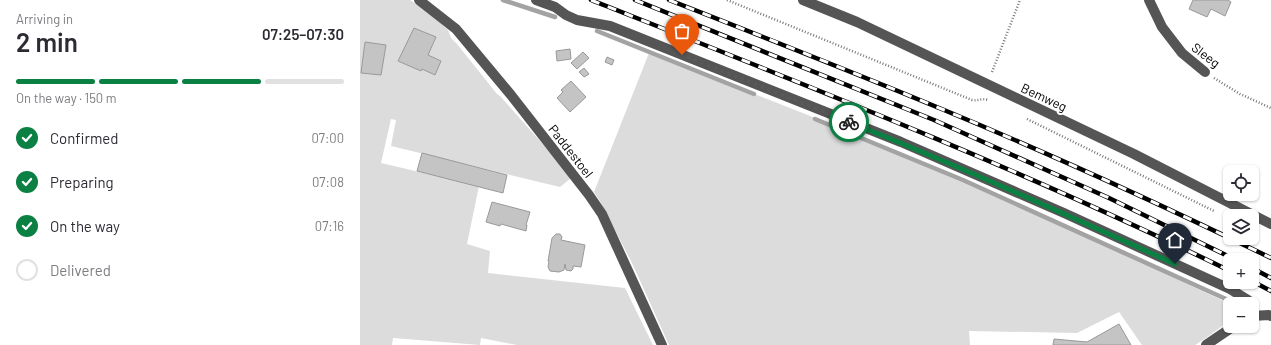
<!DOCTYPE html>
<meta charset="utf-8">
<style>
:root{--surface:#fff;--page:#f2f2f3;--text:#2b2b33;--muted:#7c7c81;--line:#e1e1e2;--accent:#0b8043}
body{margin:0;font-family:Barlow,sans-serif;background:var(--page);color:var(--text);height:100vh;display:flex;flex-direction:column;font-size:15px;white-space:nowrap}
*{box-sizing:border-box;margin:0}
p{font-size:13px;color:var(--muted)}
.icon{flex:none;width:22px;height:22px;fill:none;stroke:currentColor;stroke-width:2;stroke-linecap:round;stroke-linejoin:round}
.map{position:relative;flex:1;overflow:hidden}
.drawer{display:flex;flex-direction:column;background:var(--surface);width:360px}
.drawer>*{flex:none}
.fabs{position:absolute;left:863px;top:165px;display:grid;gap:8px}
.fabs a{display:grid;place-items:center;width:36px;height:36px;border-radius:6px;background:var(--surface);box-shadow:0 1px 3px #0004;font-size:20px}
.pin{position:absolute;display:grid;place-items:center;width:34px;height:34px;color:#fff;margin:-41px -17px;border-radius:50% 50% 50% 0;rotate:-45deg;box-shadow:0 0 4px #0007}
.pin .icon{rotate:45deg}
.courier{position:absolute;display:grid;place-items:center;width:40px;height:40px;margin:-20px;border:3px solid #0b8043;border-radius:50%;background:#fff;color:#222;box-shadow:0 1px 5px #0007}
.head em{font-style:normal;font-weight:600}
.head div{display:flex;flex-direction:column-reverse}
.head{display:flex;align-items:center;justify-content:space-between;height:68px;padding:0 16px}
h1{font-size:26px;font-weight:600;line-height:30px}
.bar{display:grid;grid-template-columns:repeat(4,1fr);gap:6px 4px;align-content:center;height:48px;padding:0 16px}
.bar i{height:5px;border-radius:3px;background:var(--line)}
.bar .current{background:var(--accent)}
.bar p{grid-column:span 4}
ol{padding:0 16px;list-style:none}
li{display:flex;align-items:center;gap:12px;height:44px}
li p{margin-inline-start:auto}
li .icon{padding:4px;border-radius:50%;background:var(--accent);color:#fff;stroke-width:4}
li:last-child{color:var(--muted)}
li i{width:22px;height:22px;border:2px solid var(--line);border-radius:50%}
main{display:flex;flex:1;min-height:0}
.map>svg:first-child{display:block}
.green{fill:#dcdcdc}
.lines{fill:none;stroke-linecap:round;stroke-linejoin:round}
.stream{stroke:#a3a3a3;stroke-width:4.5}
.building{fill:#c4c4c4;stroke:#999}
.path{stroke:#777;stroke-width:2.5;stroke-dasharray:1 2;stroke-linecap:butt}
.minor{stroke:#555;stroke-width:10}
.rail-casing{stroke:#000;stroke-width:4.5}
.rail{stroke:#fff;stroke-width:3;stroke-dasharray:9;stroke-linecap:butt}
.done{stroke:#595959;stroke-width:4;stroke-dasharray:0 7.2}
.route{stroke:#0b8043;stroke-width:5}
.labels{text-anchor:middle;stroke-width:4;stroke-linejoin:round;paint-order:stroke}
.street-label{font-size:13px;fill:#000;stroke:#fff}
</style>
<main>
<section class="drawer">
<div class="head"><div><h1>2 min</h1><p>Arriving in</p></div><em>07:25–07:30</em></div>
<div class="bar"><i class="current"></i><i class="current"></i><i class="current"></i><i></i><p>On the way · 150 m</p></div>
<ol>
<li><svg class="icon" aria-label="check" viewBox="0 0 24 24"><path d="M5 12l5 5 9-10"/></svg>Confirmed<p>07:00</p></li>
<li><svg class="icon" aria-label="check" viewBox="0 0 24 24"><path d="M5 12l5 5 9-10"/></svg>Preparing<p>07:08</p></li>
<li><svg class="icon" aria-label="check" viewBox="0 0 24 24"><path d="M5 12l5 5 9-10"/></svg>On the way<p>07:16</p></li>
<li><i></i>Delivered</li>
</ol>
</section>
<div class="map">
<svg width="911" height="345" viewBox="0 0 911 345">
<rect width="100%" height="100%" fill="#fff"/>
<path class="green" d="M0 0H50L66 10 88 30 91 38 97 44 137 94 140 96 211 176 210 179 200 187 31 146 36 120 31 119 21 163 119 186 107 244 130 251 128 273 265 288 293 345H157L121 338 120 345 33 338 32 345H0Z
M289 53C383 90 477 125 569 166 670 210 770 257 870 304V320L849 336 835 345H782L759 312 717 333 609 331 610 345H309L272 263 241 203 234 192Z"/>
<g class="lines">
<path class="stream" d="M143 0 195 17
M237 31 394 94
M455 119 603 180 877 304"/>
</g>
<path class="building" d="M833 0H868L871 2 865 16 851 9 847 17 829 9Z
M54 28 76 37 68 55 81 61 75 75 62 69 61 71 38 61Z
M5 42 26 45 21 75 1 73Z
M210 49 211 59 197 61 196 51Z
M223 52 229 58 217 69 211 63Z
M247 57 254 60 252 65 245 62Z
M224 68 229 74 224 77 219 72Z
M211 81 226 97 210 112 197 98 203 92 201 90Z
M62 153 147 175 143 193 57 171Z
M132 202 170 212 166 225H167L166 231 141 224 140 226 126 222Z
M196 234H200L202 237 201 240 225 245 221 267 213 266V269L211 271 206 270 205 264 204 270 199 272 190 271 188 267 189 261H188L192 238Z
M759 324 771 345H693L694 339 727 342Z"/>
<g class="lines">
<path class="path" d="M367 0 612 100C619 101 621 98 628 100
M632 72 660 0
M854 78 880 94 911 108
M667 119 854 211"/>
<path class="minor" d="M59 0 96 29 151 95 229 195 242 214 302 345
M176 0 195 7 206 15 217 20 250 26 541 142 704 213 870 289 888 300 892 304
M443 0 497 22 774 154 911 224
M789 0 802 27 822 53 845 72
M892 316 909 315 911 316
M846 345 874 326"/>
<defs>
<path id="rail" d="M231 0C446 85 662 169 870 271
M275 0 574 120 749 198 876 260
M309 0C401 36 493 72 584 110 695 156 804 206 911 258
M892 268 911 278
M892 281 911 291"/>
</defs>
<use href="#rail" class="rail-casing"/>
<use href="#rail" class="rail"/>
</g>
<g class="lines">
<path class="done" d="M322 55 489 122"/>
<path class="route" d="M489 122C599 166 707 215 815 264"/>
</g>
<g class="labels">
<g class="street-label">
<text transform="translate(846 55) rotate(37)" y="5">Sleeg</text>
<text transform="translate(684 97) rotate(25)" y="5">Bemweg</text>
<text transform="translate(211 151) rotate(52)" y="5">Paddestoel</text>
</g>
</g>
</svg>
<div class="fabs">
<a><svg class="icon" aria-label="locate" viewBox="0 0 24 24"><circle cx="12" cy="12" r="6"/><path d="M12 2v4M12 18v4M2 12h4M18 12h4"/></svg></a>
<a><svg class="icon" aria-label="layers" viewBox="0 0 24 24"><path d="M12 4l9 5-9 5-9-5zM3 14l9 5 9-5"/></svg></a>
<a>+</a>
<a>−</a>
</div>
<div class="pin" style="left:322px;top:55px;background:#ea580c"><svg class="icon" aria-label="bag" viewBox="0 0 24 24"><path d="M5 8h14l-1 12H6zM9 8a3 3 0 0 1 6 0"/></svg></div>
<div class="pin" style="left:815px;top:264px;background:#1f2937"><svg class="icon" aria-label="home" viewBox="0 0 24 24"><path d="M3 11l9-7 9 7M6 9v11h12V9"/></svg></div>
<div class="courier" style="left:489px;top:122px"><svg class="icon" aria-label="bike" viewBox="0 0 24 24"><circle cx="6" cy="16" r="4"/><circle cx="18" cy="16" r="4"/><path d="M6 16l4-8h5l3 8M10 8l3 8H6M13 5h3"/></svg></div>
</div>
</main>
